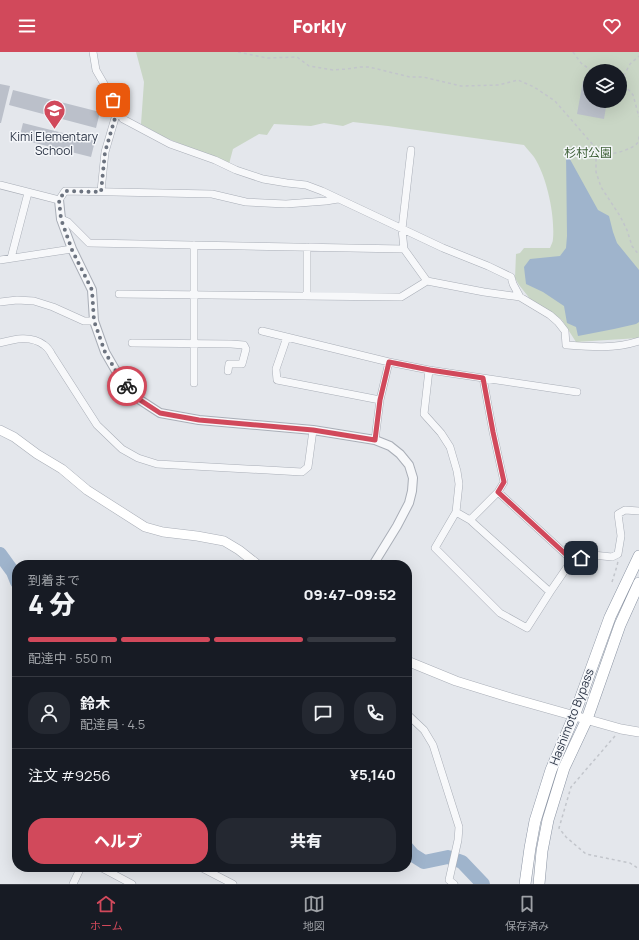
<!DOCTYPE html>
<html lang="ja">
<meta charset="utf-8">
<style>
:root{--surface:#171b24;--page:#242831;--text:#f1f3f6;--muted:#9ea1a6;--line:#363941;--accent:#d1495b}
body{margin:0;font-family:Manrope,"Noto Sans JP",sans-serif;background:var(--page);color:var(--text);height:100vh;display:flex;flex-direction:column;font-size:15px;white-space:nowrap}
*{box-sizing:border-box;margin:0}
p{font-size:13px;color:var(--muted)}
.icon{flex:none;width:22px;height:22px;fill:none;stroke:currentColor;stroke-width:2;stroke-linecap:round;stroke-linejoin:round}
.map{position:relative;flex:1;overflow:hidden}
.sheet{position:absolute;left:12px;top:508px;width:400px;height:312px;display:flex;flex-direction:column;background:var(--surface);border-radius:16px;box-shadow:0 4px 16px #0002}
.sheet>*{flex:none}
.tools{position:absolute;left:583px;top:12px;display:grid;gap:8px}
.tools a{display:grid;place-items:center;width:44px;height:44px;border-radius:50%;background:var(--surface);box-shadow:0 4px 16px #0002;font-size:20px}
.pin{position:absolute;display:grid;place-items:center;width:34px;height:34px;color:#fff;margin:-17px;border-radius:8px;box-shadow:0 2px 6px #0006}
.courier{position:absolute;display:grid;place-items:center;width:40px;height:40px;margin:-20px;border:3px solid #d1495b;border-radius:50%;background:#fff;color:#222;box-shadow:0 1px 5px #0007}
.headline em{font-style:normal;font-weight:800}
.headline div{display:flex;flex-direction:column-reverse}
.headline{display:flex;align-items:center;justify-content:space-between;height:68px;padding:0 16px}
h1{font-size:26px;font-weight:800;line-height:30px}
.bar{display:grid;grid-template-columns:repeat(4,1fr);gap:6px 4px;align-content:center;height:48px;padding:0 16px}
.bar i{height:5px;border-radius:3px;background:var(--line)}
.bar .on{background:var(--accent)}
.bar p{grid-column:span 4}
.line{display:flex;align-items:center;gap:10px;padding:0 16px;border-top:1px solid var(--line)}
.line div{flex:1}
.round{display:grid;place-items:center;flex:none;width:42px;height:42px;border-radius:16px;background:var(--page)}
.button{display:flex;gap:8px;margin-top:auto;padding:8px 16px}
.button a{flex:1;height:46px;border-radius:16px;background:var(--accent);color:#fff;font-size:16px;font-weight:800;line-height:46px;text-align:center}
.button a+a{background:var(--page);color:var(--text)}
header{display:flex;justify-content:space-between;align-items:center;height:52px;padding:0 16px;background:var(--accent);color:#fff;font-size:18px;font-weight:800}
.menu{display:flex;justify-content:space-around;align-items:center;height:56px;border-top:1px solid var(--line);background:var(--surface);font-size:11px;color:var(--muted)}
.menu a{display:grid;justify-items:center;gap:2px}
.menu .on{color:var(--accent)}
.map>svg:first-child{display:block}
.green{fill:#c9d6c5;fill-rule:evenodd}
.water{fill:#9fb4cc}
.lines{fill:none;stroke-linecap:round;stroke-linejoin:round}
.river{stroke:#9fb4cc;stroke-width:14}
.building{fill:#bbc0ca}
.minor-casing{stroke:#a9aeb7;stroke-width:8}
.tertiary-casing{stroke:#a9aeb7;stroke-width:10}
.secondary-casing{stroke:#a9aeb7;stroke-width:10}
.trunk-casing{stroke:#8b94a3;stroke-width:12}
.path{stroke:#c2c5cb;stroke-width:1.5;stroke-dasharray:3 3;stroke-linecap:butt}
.minor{stroke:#f7f8fa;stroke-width:7}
.tertiary{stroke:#f7f8fa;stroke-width:8}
.secondary{stroke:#fff;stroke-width:9}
.trunk{stroke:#fff;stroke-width:11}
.done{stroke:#6c737f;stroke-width:4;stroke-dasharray:0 7.2}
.route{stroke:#d1495b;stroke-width:5}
.labels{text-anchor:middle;stroke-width:3;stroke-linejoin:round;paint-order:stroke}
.poi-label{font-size:12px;fill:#2b3445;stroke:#f4f6f9}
.park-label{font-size:12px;fill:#3f6138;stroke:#f4f6f9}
.street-label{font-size:12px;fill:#2b3445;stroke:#f4f6f9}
</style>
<header><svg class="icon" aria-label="menu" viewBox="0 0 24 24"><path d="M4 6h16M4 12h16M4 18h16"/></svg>Forkly<svg class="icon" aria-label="heart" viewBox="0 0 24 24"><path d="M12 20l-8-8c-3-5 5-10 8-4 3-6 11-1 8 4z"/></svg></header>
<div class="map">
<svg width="639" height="832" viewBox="0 0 639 832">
<rect width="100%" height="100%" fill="#e4e7ec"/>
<path class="green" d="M136 0H639V286L576 290 562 268 531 248 519 233 515 226 516 202 520 201 524 196H550C551 193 553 190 553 187 555 163 547 125 534 105 531 101 527 97 524 93L388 74 353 70 343 74 324 71 311 74 274 72 267 83 259 82 233 97 229 112 164 85 141 72 144 30ZM590 19H620V49H590Z"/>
<path class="water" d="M566 100 598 158 609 164 613 180 617 191 639 218V270L636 272 614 277 578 284 576 275 567 271 564 254 543 240 526 232 524 215 530 207 560 204 566 196 567 184Z"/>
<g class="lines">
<path class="river" d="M0 502 13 520 17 530
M407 796 413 803 424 810 448 805 462 810 483 832"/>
</g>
<path class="building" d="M583 29 590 30V49H607L604 67 577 62Z
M0 32 10 34 1 71H0Z
M13 38 100 60 96 76 9 53Z
M23 71 95 89 91 105 19 87Z"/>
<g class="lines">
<defs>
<path id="minor" d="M93 0 96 18 118 56 123 67 170 92 215 108 236 118 263 127 287 131 306 133 322 139 443 196 488 214 511 225 513 232 520 245
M411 98 402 177 404 197 427 229
M0 133 59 148 65 139 212 142 246 150 286 152 326 149 338 147
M101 139 105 100 118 56
M61 167 68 170 89 191 404 197
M307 195V244
M11 206 28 141
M0 208 72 197
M119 242 401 245 427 229 484 240 520 245 550 263 558 270 565 279 566 293C591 295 614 297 639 289
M0 250 17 248 34 249 53 255 84 269H94
M262 279 389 310 429 318 577 340
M287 285 276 317 277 328 380 348
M0 291C14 287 31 283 44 293 47 295 50 299 52 303L97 373 122 397 138 406 157 412 302 420 308 415 313 378
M132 291 231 292 244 293 246 297 242 312H229L228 319
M429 318 424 362 441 381 450 395 457 419 459 432 456 460 435 496 500 561 527 576 550 540 572 508 593 503 612 505 618 502 621 484 618 462 625 458 639 459
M194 331V193
M375 388 380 348 389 310
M498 440 572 508
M456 460 470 468 550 540
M470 468 498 440 504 430 493 380 483 326
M407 662 424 678 433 693 459 775 458 788 449 828 454 832
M100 815 132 832
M200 815 233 832
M73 832 81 815"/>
<path id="tertiary" d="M59 148 61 167 72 197 92 238 94 269 105 300 120 326 137 346 160 361 199 368 313 378 375 388 390 394 400 402 409 413 413 426 412 439 409 451 397 474 373 513"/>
<path id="secondary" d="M0 378 14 385 37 402 62 417 87 438 145 475 163 480 197 484 224 489 239 498 258 513
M407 609 456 629 511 646 621 677 639 680"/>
<path id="trunk" d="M525 832 530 796 535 769 551 718 574 664 610 565 639 504
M539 832 542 799 548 768 564 716 587 667 620 573 639 531"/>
</defs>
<use href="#minor" class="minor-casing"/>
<use href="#tertiary" class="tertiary-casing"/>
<use href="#secondary" class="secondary-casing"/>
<use href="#trunk" class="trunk-casing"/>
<path class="path" d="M238 0 267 6 297 5 309 14 333 18 347 17 360 15H369L410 25H423L461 34 499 33 518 28 534 35 555 49 594 94 596 105V120L601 135 620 164 627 178 632 194 639 203
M573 0 581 11 592 19
M620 28 633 43 639 65
M621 29 630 12 639 4
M596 105C606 103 633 99 638 90 639 88 639 86 639 84
M612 530 617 514 618 509
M615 684 571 735 559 776 566 785 586 802 630 811 639 817"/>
<use href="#minor" class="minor"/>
<use href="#tertiary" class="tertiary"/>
<use href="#secondary" class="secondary"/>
<use href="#trunk" class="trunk"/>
</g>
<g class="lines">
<path class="done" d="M113 48 118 56 105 100 101 140 65 139 59 148 61 167 72 198 92 238 94 269 105 300 120 326 127 334"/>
<path class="route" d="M127 334 137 346 160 361 199 368 313 378 375 388 380 348 389 310 430 318 483 326 493 380 504 430 498 440 572 508 581 506"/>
</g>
<defs>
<symbol id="school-pin" viewBox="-11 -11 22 30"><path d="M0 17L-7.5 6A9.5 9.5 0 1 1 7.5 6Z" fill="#d1495b" stroke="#f4f6f9"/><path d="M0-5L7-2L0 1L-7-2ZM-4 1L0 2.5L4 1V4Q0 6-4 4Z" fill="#fff"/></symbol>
</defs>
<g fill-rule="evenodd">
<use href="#school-pin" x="42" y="46" width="25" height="34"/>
</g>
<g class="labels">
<g class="poi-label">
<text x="54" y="89">Kimi Elementary<tspan x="54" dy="14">School</tspan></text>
</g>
<g class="park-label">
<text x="588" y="105">杉村公園</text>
</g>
<g class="street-label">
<text transform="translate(572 665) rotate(-69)" y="4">Hashimoto Bypass</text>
</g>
</g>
</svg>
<div class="tools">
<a><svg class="icon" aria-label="layers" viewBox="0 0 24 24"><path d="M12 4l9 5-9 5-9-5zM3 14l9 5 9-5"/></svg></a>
</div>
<div class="pin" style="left:113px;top:48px;background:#ea580c"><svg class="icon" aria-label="bag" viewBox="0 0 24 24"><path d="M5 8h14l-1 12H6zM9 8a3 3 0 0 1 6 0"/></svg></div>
<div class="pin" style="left:581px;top:506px;background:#1f2937"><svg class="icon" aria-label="home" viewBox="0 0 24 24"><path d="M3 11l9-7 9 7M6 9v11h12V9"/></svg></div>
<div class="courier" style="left:127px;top:334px"><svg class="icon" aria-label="bike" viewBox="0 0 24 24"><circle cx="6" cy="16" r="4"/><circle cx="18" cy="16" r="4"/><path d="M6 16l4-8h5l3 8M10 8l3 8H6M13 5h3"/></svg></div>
<section class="sheet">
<div class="headline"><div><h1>4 分</h1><p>到着まで</p></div><em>09:47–09:52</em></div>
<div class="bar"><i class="on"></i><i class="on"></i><i class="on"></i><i></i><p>配達中 · 550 m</p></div>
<div class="line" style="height:72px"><a class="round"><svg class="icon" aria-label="person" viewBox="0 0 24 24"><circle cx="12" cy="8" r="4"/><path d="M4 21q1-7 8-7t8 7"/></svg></a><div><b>鈴木</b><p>配達員 · 4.5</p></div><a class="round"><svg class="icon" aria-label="chat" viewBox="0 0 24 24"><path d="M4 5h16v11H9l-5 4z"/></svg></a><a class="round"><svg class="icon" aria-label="phone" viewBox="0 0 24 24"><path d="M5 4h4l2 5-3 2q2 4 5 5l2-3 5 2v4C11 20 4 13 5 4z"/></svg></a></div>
<div class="line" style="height:52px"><div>注文 #9256</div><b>¥5,140</b></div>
<div class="button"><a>ヘルプ</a><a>共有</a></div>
</section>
</div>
<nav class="menu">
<a class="on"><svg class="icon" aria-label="home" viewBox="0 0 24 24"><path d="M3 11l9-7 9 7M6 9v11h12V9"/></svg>ホーム</a>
<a><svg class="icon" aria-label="map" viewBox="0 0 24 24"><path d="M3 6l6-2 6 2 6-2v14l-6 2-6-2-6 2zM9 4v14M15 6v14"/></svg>地図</a>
<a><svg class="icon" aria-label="saved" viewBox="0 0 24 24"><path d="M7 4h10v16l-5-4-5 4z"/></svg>保存済み</a>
</nav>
